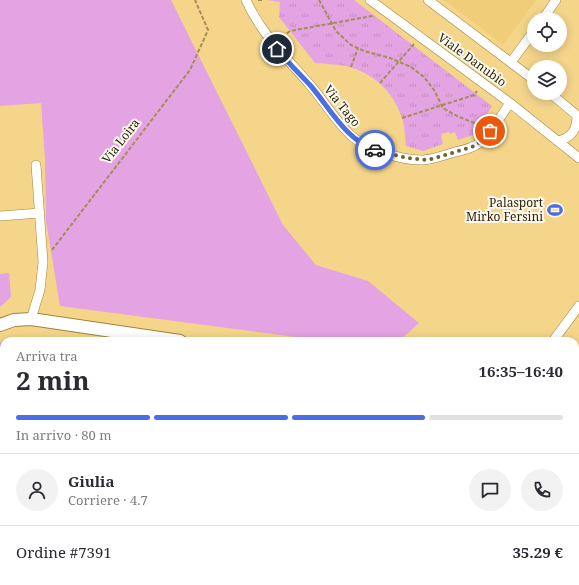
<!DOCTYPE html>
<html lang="it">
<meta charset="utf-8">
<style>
:root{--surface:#fff;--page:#f2f2f3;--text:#2b2b33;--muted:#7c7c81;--line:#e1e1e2;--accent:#4b6ee2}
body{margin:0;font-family:"Noto Serif",serif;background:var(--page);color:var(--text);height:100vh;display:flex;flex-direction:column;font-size:15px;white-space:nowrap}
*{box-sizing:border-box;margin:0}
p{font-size:13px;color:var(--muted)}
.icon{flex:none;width:22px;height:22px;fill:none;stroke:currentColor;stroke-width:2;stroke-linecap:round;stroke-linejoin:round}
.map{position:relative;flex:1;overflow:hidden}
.details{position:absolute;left:0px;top:337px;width:579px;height:248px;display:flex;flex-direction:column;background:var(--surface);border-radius:12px 12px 0 0;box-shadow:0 2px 10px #0003}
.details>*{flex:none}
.controls{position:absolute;left:527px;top:12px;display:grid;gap:8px}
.controls a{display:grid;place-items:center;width:40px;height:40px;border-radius:50%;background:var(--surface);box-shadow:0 2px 10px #0003;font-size:20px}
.pin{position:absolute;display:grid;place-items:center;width:34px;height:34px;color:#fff;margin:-17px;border:2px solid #fff;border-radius:50%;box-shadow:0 1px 4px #0007}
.courier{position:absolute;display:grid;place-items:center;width:40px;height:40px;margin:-20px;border:3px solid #4b6ee2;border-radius:50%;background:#fff;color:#222;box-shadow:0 1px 5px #0007}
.headline em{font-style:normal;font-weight:700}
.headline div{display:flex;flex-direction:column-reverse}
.headline{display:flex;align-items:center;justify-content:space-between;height:68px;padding:0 16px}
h1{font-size:26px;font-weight:700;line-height:30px}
.bar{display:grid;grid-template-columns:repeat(4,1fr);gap:6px 4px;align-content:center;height:48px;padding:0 16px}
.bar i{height:5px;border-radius:3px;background:var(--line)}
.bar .selected{background:var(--accent)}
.bar p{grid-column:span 4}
.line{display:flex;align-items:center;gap:10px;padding:0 16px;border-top:1px solid var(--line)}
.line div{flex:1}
.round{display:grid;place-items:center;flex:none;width:42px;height:42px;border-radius:21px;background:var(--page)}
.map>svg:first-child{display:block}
.built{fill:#efcd79}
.grass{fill:#e4a3e2}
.park{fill:url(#park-tufts)}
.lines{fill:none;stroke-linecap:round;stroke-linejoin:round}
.stream{stroke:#3b96a3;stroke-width:3.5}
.service-casing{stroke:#a18439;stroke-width:6}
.minor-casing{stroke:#a18439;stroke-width:10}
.tertiary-casing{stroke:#a18439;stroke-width:14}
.path{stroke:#a58d54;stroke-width:2;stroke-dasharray:4 2;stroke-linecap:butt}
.service{stroke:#fff;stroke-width:4.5}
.minor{stroke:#fff;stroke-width:9}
.tertiary{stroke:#fff;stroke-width:12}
.done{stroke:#746132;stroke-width:4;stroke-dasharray:0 7.2}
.route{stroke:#4b6ee2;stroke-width:5}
.labels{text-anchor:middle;stroke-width:4;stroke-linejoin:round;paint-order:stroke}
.street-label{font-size:12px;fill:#2f2303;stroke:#fcf9f2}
.poi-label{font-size:12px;fill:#2f2303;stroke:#fcf9f2;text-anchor:end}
</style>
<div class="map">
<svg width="579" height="585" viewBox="0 0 579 585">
<defs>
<pattern id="park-tufts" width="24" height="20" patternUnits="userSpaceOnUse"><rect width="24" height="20" fill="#e4a3e2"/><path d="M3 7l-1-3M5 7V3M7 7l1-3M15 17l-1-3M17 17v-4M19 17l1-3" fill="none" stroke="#c48cc0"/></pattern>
</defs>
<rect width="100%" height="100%" fill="#f4d58a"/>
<path class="built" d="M444 0H536L503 45Z"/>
<path class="grass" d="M0 0H171L283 225 316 265 368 281 419 323 399 341H327L60 306 46 221 45 159 41 103 0 106Z
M9 273 11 297 0 307V274Z
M41 338 56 341H4V358L0 357V343L3 340Z
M575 414H579V526L577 522 575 484Z
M569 582 570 585H515Z"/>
<path class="park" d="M267 0H354L492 106 475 134 458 140 455 132 450 134 449 132 441 134 443 144 423 151 406 146C405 138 405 129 403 121 395 93 374 73 346 66 336 64 325 64 315 63L279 17 280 2Z"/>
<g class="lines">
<path class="stream" d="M0 350 4 351
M54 581V585"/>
<defs>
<path id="service" d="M145 581 146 585
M177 581V585
M362 581 363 585
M430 585 438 581"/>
<path id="minor" d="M246 0C261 34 286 57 310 85 325 102 337 124 354 138 368 150 405 161 423 160 434 159 445 155 455 152 464 150 473 148 481 142 492 133 501 115 510 103
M370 0 510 103 579 158
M428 0 534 80
M543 19 556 0
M511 62 534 31
M550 93 579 117
M558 141C573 137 577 129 577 115
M0 216 40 213
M31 319 40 290 43 262 36 165
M553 341 579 306
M0 441H4
M79 581V585
M243 581V585
M339 581V585"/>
<path id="tertiary" d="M0 325 14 320 31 319 180 341
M575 399H579"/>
</defs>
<use href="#service" class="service-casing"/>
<use href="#minor" class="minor-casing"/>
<use href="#tertiary" class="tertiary-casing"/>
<path class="path" d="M258 0H264
M319 0 336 31 351 45 364 51 390 58 411 67 424 77 434 90 443 108 457 116 482 126
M282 37 290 31 372 16 373 14
M351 67 358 48
M380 83 414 44
M402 118 474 95 477 91
M52 250 190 70 208 30 195 0"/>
<use href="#service" class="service"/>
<use href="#minor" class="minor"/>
<use href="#tertiary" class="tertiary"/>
</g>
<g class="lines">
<path class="done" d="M375 150 407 158 428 160 472 147 483 140 490 131"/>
<path class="route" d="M277 49C287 62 299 73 310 85 330 108 345 139 375 150"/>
</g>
<defs>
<symbol id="stadium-bare" viewBox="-9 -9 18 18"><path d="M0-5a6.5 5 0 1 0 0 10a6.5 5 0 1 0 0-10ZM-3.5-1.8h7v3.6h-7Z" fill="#4b6ee2" stroke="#fcf9f2" stroke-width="2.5" paint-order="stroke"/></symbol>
</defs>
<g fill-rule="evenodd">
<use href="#stadium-bare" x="544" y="199" width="22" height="22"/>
</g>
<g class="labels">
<g class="street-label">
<text transform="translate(472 60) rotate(36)" y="4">Viale Danubio</text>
<text transform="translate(342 106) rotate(51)" y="4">Via Tago</text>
<text transform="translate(121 141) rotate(-52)" y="4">Via Loira</text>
</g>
<g class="poi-label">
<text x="543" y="207">Palasport<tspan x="543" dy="14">Mirko Fersini</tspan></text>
</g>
</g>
</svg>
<div class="controls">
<a><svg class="icon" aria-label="locate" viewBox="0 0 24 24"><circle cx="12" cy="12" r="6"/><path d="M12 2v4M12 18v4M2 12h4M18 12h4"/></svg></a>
<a><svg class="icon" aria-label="layers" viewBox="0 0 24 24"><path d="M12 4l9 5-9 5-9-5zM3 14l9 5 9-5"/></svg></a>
</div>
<div class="pin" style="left:490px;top:131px;background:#ea580c"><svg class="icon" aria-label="bag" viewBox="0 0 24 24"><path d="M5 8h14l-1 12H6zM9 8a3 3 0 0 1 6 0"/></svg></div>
<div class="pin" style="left:277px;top:49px;background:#1f2937"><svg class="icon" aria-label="home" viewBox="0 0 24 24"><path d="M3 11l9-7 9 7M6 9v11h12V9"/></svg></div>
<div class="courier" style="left:375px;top:150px"><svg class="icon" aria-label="car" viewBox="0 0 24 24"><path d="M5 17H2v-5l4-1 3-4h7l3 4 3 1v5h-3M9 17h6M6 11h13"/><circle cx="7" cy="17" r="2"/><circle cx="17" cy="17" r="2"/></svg></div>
<section class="details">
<div class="headline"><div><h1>2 min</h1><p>Arriva tra</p></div><em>16:35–16:40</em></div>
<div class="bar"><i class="selected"></i><i class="selected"></i><i class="selected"></i><i></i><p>In arrivo · 80 m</p></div>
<div class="line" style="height:72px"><a class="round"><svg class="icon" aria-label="person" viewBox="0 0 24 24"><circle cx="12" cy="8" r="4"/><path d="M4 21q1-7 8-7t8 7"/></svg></a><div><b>Giulia</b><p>Corriere · 4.7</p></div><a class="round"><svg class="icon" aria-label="chat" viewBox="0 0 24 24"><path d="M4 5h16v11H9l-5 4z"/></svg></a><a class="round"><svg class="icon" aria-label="phone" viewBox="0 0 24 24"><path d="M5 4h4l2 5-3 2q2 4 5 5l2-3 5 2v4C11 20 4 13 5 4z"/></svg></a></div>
<div class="line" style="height:52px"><div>Ordine #7391</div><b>35.29 €</b></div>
</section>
</div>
